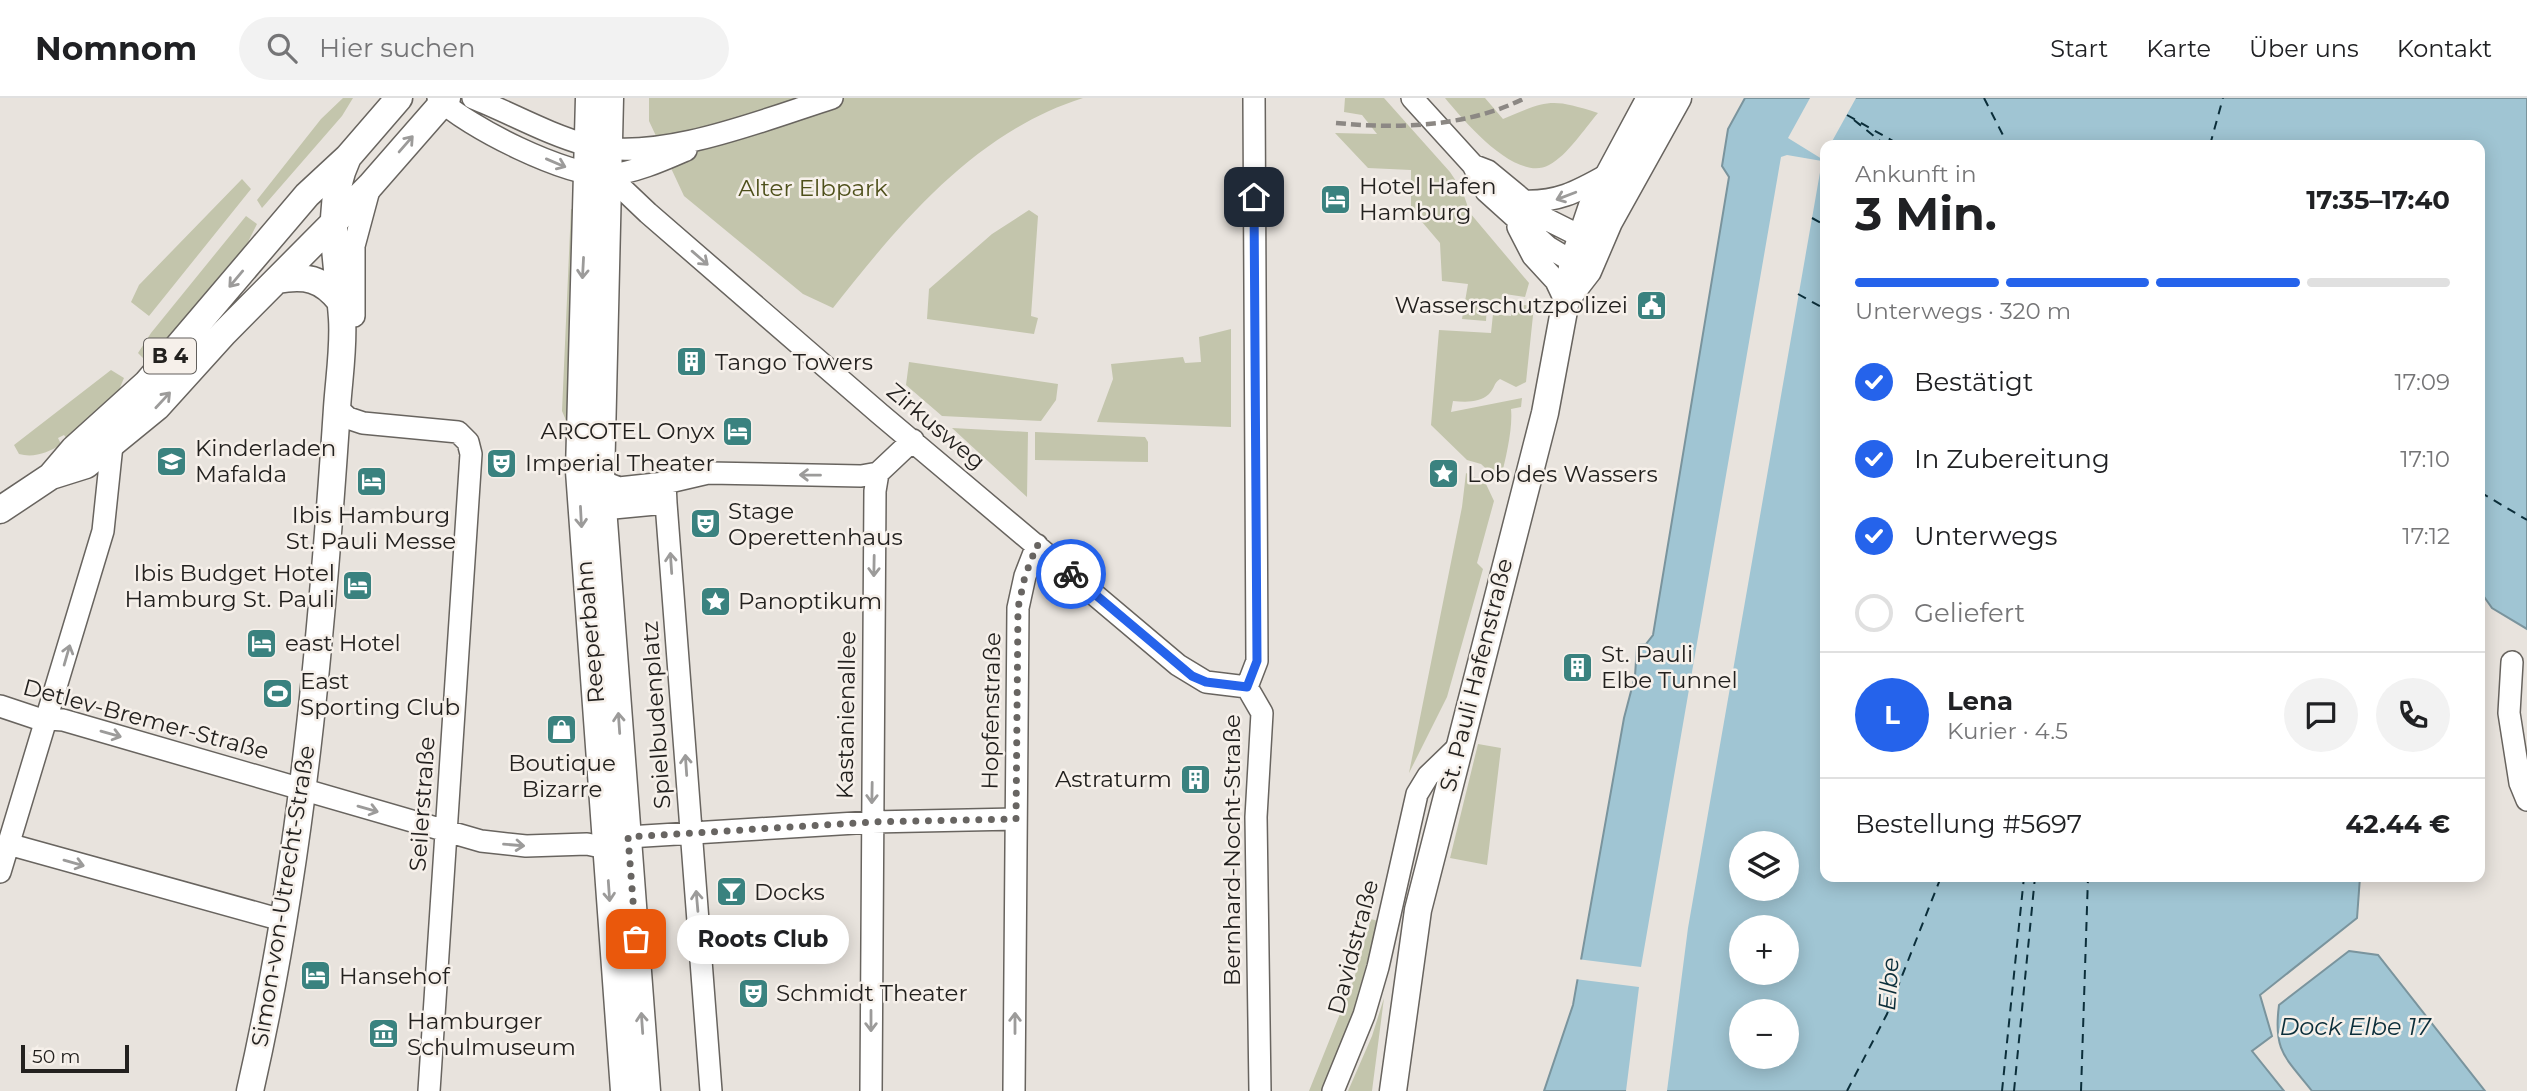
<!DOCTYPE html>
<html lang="de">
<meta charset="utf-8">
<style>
:root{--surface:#fff;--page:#f2f2f2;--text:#202124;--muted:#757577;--line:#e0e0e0;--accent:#2563eb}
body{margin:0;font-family:Montserrat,sans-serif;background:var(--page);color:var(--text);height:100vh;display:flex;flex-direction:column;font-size:26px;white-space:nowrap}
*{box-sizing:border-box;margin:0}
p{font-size:23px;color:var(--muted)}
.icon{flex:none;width:38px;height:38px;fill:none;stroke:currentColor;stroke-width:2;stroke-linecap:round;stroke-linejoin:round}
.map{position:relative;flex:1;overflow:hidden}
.panel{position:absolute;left:1820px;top:42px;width:665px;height:742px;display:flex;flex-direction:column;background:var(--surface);border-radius:14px;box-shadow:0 4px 18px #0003}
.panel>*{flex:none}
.buttons{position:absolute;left:1729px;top:733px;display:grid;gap:14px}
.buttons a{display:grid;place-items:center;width:70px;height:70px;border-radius:50%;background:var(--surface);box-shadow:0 4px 18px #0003;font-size:35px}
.scale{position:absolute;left:21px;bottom:18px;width:108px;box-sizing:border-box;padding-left:7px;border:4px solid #23211f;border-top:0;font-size:19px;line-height:24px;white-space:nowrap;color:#23211f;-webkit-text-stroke:5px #f6f0ea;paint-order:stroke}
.pin{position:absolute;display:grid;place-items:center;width:60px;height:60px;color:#fff;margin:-30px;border-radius:14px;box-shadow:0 4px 10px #0006}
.courier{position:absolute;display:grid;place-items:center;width:70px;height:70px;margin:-35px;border:5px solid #2563eb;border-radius:50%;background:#fff;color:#222;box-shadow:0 2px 9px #0007}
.bubble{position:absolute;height:49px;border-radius:24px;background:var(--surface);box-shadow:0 4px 18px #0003;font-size:23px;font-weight:700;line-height:49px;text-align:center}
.headline em{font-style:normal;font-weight:700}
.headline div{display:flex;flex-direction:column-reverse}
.headline{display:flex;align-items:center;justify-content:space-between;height:119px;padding:0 35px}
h1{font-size:46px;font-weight:700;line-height:52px}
.bar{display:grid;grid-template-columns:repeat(4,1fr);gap:10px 7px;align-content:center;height:84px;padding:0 35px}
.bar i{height:9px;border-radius:5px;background:var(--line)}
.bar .current{background:var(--accent)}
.bar p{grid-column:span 4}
.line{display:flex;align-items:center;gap:18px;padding:0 35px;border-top:2px solid var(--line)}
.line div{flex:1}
.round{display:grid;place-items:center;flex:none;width:74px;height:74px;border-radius:37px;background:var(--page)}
ol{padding:0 35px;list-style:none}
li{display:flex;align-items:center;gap:21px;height:77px}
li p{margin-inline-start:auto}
li .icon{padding:7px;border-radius:50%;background:var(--accent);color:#fff;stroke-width:4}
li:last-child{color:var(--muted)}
li i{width:38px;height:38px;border:4px solid var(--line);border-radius:50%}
header{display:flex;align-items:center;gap:42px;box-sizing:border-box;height:98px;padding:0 35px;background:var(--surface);border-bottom:2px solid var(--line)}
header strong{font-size:33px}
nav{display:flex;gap:38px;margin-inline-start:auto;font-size:24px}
.search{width:490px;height:63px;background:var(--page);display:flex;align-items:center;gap:18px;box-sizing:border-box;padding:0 24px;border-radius:38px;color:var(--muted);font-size:26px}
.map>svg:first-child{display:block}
.green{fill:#c3c5ac}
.water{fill:#a0c5d3;stroke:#7a949d;stroke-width:2;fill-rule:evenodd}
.pier{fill:#e8e3dd}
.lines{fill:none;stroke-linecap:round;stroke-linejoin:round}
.ferry{stroke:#0b2e3a;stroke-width:2;stroke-dasharray:9 7;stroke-linecap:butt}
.minor-casing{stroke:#68645f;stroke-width:24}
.major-casing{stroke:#68645f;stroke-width:29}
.minor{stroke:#fff;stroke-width:21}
.major{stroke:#fff;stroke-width:26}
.rail{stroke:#8c8884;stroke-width:4.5;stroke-dasharray:10 5;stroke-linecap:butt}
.oneway{stroke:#9c9b9a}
.done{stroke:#686562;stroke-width:7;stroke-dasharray:0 12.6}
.route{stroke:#2563eb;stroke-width:9}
.labels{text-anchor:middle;stroke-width:5;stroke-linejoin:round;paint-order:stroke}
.shield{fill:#f6f0ea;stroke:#625f5c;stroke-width:2}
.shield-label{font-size:21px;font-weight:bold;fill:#23211f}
.poi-label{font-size:23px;fill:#23211f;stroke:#f6f0ea;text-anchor:start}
.park-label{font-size:23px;fill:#4e501b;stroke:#f6f0ea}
.street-label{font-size:23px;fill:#23211f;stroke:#f6f0ea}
.water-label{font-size:24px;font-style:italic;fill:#0b2e3a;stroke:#f6f0ea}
</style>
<header>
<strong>Nomnom</strong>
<div class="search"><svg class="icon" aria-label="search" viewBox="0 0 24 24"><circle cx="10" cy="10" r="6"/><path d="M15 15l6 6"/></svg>Hier suchen</div>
<nav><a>Start</a><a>Karte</a><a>Über uns</a><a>Kontakt</a></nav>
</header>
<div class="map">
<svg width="2527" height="993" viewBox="0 0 2527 993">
<rect width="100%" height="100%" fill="#e8e3dd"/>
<path class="green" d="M343 0H353L342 18 262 110 257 102 321 21Z
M649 0H1083C975 34 900 125 833 210L803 196 684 98 649 23Z
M1345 0H1384L1450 74 1462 92 1470 115 1529 185 1525 199 1505 196V206H1487L1486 223 1462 221 1468 186 1442 183 1440 145 1411 111V72L1368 70 1335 35 1377 36 1362 17 1344 14Z
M1445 0H1485L1503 21C1548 2 1551 0 1598 15 1584 31 1568 57 1549 67 1516 85 1464 23 1445 0Z
M242 81 251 91 149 218 131 204 139 187Z
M571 111 578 112 571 334 562 313Z
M1029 112 1038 118 1031 218 1038 220 1034 236 927 221 929 191 992 136Z
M246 118 257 126 242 156 148 265 138 255 151 235Z
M1512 206 1534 208 1526 284 1516 289 1500 281C1493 286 1495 290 1489 296 1480 305 1465 304 1453 303L1451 314 1522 300 1521 309 1511 311C1513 329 1506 360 1501 379H1495L1481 366 1467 362 1431 327 1439 232 1491 235 1493 216 1511 218Z
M1231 231V329L1097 324 1113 281 1111 266 1183 259 1185 265 1201 264 1199 239Z
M909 264 1058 286 1056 302 1041 323 942 318 906 287Z
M111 272 124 280 116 299 67 341 64 337 58 340 61 346C49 355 33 360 19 356L14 347Z
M952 330 1028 334 1027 399Z
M1035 334 1145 339 1148 344V364L1035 362Z
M1466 375 1486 386 1494 403 1477 465 1483 471 1447 599 1409 675 1462 409Z
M1478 646 1501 650 1487 767 1450 760Z
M1371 821 1378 823 1352 920 1323 993H1309L1354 881Z
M1384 900 1372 993H1348L1372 938Z"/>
<path class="water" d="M1745 0H2527V531L2492 510 2480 493V47H1825V779H2360L2357 820 2260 897 2272 938 2252 953 2284 993H1544L1573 907 1624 620 1635 578 1637 547 1646 546 1653 537 1729 79 1722 68 1728 31ZM1741 746H1787V791H1741ZM1741 830H1787V875H1741ZM1741 914H1787V959H1741Z
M2349 853 2378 857 2485 993H2312C2285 959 2273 953 2279 907Z"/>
<path class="pier" d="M1810 0H1856L1830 47H1825L1822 61 1788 40Z
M1787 57 1822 63 1688 830 1667 993H1626L1639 889 1575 881 1577 861 1641 869 1781 59Z"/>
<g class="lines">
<path class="ferry" d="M1984 0 2008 47
M1847 17 1900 47
M1854 22 1885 47
M2210 47 2223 0
M1812 120 1825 127
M1798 196 1825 211
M2480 394 2527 422
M1847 993 1887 916 1941 779
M2002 993 2024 779
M2014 993 2035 779
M2081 993 2088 779"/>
<defs>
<path id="minor" d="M438 0C467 29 567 79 608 77 634 75 663 62 686 52
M473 0C511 15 547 36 587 47 658 65 763 22 832 0
M1412 0 1473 67 1486 93 1548 149 1585 171
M1475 68 1488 73 1546 121 1594 145
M608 77 648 115 880 316 1178 567 1206 584 1247 589
M1521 103C1556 105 1577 94 1607 77
M1518 129 1533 158 1556 183 1565 202
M354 218V148L369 92
M337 310 348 320 363 325 458 334 468 344 471 356 429 993
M601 383 619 390 665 385 666 405 603 411
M665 385 708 375 861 378 878 375
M666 405 711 993
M2512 564 2509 615 2520 685 2527 702
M1247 589 1257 563 1254 0
M1247 589 1262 615 1256 719 1260 993
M0 608 36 620 63 622 481 743 526 748 587 746 606 750
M628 739 872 724 1016 721
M8 746 282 822
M0 774 103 433 112 347
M871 993 875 393 878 375 913 342
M1014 993 1018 510 1025 478 1037 447
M1333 993 1364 917 1378 869 1417 696 1428 678 1457 650"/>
<path id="major" d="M589 0 579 373 624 993
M610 0 601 383 647 993
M277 182C305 177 322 180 340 203
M1571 195 1588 173 1609 124 1678 0
M51 378 86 367 157 309 224 235 370 88 447 0
M0 412 51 378 74 351 147 285 307 97 348 59 399 0
M250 993C301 770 322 538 337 310 339 280 344 249 342 220 338 162 323 113 348 59
M1393 993 1418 812 1545 315 1573 164 1592 108 1650 0"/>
</defs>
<use href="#minor" class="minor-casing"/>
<use href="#major" class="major-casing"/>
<use href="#minor" class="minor"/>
<use href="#major" class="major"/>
<path class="rail" d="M1336 25C1400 31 1467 29 1525 0"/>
</g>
<defs><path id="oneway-shaft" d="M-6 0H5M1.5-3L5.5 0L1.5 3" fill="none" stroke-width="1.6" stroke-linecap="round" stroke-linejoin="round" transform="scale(1.75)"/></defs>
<g class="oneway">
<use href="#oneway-shaft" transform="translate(406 46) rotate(-49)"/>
<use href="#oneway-shaft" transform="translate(556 65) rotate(23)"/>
<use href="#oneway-shaft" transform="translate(1566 98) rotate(159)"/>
<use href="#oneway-shaft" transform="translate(700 160) rotate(41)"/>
<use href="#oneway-shaft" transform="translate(583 170) rotate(93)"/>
<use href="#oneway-shaft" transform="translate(236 181) rotate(130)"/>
<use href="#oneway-shaft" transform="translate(163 302) rotate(-47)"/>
<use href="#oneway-shaft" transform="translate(810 377) rotate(-179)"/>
<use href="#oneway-shaft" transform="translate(581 419) rotate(87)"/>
<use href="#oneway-shaft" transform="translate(671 465) rotate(-94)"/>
<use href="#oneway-shaft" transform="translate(874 468) rotate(91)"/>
<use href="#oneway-shaft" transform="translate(67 557) rotate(-74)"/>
<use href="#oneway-shaft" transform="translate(619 625) rotate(-94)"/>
<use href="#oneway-shaft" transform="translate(111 636) rotate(16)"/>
<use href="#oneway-shaft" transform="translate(686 667) rotate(-94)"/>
<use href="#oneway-shaft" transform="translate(872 695) rotate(91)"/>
<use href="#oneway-shaft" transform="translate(368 711) rotate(16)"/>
<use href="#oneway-shaft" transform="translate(514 747) rotate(5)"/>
<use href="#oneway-shaft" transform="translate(74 765) rotate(16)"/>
<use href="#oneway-shaft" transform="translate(609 793) rotate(86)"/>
<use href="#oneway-shaft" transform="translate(697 803) rotate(-95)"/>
<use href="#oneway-shaft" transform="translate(871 923) rotate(90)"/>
<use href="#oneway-shaft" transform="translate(642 925) rotate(-94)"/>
<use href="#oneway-shaft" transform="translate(1015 925) rotate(-90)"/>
</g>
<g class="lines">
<path class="done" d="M636 841 628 739 872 724 1016 721 1018 510 1025 478 1037 447 1071 476"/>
<path class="route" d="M1071 476 1192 578 1206 584 1247 589 1257 563 1254 99"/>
</g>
<defs>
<symbol id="hotel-square" viewBox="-11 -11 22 22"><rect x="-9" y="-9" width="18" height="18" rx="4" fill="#3a827f" stroke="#f6f0ea"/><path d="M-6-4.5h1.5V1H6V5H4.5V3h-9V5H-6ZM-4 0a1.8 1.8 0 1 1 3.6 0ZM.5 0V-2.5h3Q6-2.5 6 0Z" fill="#fff"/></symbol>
<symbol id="civic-square" viewBox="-11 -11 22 22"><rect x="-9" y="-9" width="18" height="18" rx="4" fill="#3a827f" stroke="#f6f0ea"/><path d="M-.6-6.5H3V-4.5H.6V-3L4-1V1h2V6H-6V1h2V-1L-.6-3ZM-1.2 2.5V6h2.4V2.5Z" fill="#fff"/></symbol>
<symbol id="building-square" viewBox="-11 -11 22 22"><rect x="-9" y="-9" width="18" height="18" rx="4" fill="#3a827f" stroke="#f6f0ea"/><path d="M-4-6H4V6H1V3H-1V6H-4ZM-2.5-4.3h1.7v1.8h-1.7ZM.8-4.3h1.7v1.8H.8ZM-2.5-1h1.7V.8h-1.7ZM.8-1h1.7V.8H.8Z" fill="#fff"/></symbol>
<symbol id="school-square" viewBox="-11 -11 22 22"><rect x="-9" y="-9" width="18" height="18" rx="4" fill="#3a827f" stroke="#f6f0ea"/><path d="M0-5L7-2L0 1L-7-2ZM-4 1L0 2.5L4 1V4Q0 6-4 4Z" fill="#fff"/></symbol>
<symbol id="theatre-square" viewBox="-11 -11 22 22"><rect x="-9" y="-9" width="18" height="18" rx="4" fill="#3a827f" stroke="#f6f0ea"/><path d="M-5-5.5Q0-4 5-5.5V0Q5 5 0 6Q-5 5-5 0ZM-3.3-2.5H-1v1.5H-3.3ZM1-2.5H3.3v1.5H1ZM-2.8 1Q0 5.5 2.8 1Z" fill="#fff"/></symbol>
<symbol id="sight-square" viewBox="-11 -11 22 22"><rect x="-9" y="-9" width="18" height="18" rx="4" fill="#3a827f" stroke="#f6f0ea"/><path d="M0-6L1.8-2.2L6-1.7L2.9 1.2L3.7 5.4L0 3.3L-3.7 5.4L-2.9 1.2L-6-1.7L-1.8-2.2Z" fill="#fff"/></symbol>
<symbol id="stadium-square" viewBox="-11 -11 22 22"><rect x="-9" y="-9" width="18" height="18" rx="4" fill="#3a827f" stroke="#f6f0ea"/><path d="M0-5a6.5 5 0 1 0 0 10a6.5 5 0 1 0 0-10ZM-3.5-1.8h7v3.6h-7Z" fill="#fff"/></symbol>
<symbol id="shop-square" viewBox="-11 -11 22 22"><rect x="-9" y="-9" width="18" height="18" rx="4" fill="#3a827f" stroke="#f6f0ea"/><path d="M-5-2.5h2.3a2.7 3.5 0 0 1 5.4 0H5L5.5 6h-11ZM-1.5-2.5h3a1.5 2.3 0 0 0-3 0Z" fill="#fff"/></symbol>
<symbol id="bar-square" viewBox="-11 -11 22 22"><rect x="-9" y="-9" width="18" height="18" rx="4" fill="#3a827f" stroke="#f6f0ea"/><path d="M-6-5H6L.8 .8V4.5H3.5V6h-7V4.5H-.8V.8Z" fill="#fff"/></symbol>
<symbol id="museum-square" viewBox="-11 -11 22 22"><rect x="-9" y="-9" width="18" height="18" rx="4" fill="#3a827f" stroke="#f6f0ea"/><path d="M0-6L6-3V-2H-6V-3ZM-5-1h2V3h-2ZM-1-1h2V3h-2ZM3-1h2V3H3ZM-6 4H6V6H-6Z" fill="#fff"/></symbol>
</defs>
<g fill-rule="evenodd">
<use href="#hotel-square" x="1318" y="84" width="35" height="35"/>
<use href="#civic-square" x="1634" y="190" width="35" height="35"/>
<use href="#building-square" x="674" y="246" width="35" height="35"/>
<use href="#hotel-square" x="720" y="316" width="35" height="35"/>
<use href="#school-square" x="154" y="346" width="35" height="35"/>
<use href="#theatre-square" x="484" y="348" width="35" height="35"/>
<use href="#sight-square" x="1426" y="358" width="35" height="35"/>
<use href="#hotel-square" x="354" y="366" width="35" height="35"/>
<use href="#theatre-square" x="688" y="408" width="35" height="35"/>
<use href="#hotel-square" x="340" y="470" width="35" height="35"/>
<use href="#sight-square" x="698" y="486" width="35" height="35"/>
<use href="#hotel-square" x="244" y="528" width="35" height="35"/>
<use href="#building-square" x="1560" y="552" width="35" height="35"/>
<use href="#stadium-square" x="260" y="578" width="35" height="35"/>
<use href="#shop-square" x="544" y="614" width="35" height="35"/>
<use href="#building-square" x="1178" y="664" width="35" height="35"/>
<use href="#bar-square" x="714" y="776" width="35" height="35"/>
<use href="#hotel-square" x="298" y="860" width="35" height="35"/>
<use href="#theatre-square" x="736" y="878" width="35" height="35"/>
<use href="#museum-square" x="366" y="918" width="35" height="35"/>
</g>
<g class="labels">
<rect class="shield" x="144" y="240.5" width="52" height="35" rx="5"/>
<g class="shield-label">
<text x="170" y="265">B 4</text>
</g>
<g class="poi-label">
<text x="1359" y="96">Hotel Hafen<tspan x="1359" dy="26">Hamburg</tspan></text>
<text x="1628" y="215" text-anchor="end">Wasserschutzpolizei</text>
<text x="715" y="272">Tango Towers</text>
<text x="715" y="341" text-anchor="end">ARCOTEL Onyx</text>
<text x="195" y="358">Kinderladen<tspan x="195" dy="26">Mafalda</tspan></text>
<text x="525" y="373">Imperial Theater</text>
<text x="1467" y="384">Lob des Wassers</text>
<text x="728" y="421">Stage<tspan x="728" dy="26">Operettenhaus</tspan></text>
<text x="371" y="425" text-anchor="middle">Ibis Hamburg<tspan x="371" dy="26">St. Pauli Messe</tspan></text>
<text x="335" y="483" text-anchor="end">Ibis Budget Hotel<tspan x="335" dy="26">Hamburg St. Pauli</tspan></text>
<text x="738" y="511">Panoptikum</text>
<text x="285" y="553">east Hotel</text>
<text x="1601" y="564">St. Pauli<tspan x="1601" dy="26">Elbe Tunnel</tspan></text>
<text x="300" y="591">East<tspan x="300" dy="26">Sporting Club</tspan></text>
<text x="562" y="673" text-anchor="middle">Boutique<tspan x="562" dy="26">Bizarre</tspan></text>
<text x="1172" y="689" text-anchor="end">Astraturm</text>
<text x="754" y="802">Docks</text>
<text x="339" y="886">Hansehof</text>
<text x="776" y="903">Schmidt Theater</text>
<text x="407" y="931">Hamburger<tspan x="407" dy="26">Schulmuseum</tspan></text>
</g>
<g class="park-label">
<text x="813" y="98">Alter Elbpark</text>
</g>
<g class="street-label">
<text transform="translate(936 328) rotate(40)" y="8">Zirkusweg</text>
<text transform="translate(590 534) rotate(-95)" y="8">Reeperbahn</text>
<text transform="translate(1476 577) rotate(-76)" y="8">St. Pauli Hafenstraße</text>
<text transform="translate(991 613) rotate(-89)" y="8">Hopfenstraße</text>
<text transform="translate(656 617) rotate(-94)" y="8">Spielbudenplatz</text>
<text transform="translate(846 617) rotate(-89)" y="8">Kastanienallee</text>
<text transform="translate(146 621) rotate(15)" y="8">Detlev-Bremer-Straße</text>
<text transform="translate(422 706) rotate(-86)" y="8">Seilerstraße</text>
<text transform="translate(1232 752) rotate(-90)" y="8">Bernhard-Nocht-Straße</text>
<text transform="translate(283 798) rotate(-81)" y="8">Simon-von-Utrecht-Straße</text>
<text transform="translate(1353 849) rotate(-75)" y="8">Davidstraße</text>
</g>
<g class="water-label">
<text transform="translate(1889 886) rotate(-86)" y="8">Elbe</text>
<text x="2355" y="937">Dock Elbe 17</text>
</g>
</g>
</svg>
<div class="buttons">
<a><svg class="icon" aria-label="layers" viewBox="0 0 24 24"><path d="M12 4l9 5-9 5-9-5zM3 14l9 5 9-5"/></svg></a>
<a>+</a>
<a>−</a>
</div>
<div class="scale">50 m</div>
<div class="pin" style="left:636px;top:841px;background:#ea580c"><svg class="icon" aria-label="bag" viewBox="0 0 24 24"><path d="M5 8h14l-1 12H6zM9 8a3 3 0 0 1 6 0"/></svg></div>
<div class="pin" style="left:1254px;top:99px;background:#1f2937"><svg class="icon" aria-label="home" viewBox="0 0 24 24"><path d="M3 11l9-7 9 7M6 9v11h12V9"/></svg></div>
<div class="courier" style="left:1071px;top:476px"><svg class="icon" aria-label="bike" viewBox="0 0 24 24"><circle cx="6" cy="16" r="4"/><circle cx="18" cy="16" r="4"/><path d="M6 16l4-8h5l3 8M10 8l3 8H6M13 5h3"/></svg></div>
<div class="bubble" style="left:677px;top:817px;width:172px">Roots Club</div>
<section class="panel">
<div class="headline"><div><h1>3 Min.</h1><p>Ankunft in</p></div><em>17:35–17:40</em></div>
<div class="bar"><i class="current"></i><i class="current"></i><i class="current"></i><i></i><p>Unterwegs · 320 m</p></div>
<ol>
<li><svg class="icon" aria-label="check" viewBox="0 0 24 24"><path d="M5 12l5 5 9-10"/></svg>Bestätigt<p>17:09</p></li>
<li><svg class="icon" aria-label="check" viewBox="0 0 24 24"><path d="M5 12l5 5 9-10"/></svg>In Zubereitung<p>17:10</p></li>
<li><svg class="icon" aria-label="check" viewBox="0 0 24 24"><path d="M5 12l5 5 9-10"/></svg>Unterwegs<p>17:12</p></li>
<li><i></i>Geliefert</li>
</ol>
<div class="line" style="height:126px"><b class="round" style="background:var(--accent);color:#fff">L</b><div><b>Lena</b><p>Kurier · 4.5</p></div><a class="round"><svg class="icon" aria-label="chat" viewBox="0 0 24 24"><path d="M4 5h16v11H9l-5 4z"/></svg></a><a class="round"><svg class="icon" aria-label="phone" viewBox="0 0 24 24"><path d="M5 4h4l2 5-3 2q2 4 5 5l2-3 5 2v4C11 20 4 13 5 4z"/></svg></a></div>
<div class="line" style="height:91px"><div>Bestellung #5697</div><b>42.44 €</b></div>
</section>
</div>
